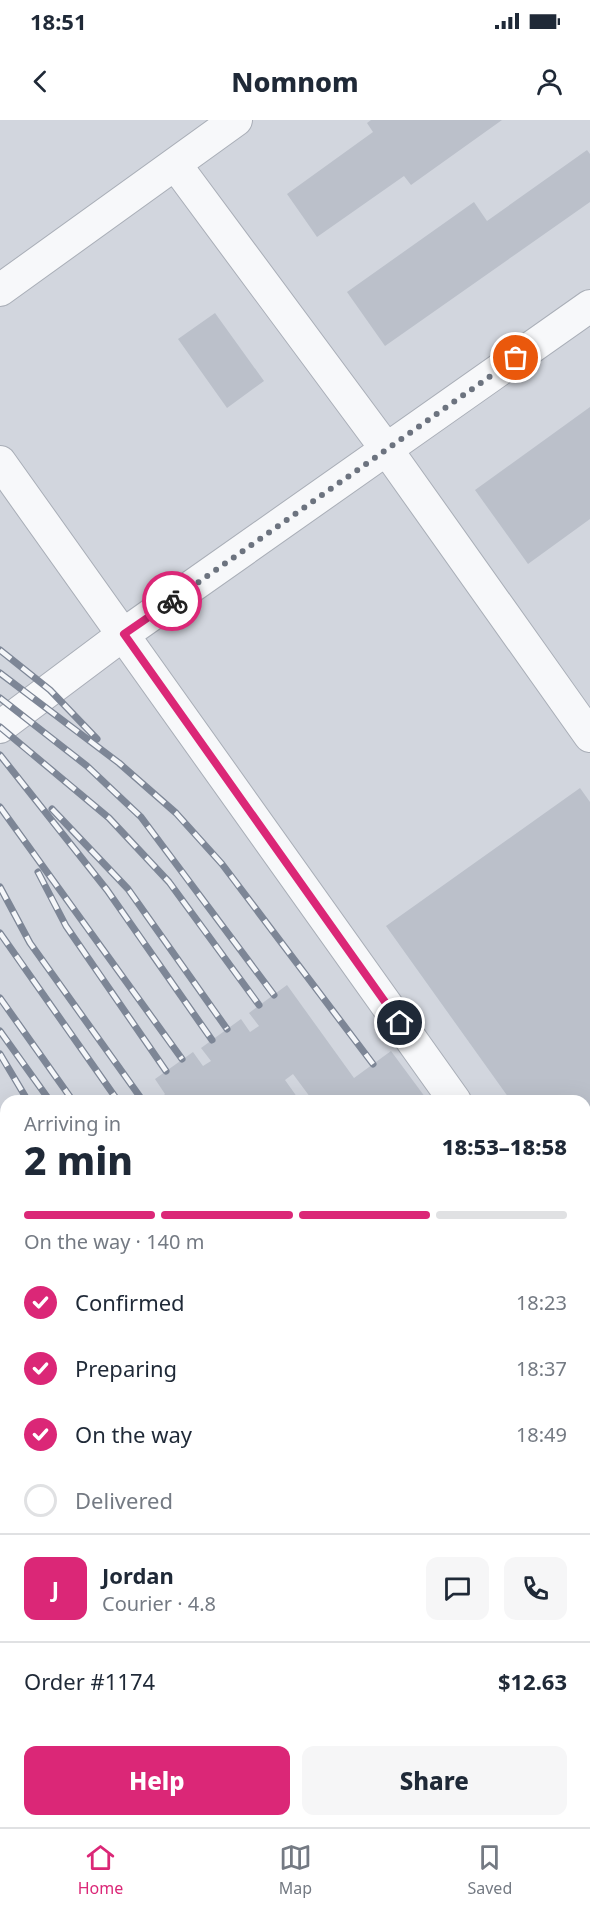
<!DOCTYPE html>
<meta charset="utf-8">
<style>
:root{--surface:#fff;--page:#f6f6f7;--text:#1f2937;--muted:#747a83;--line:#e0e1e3;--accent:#db2777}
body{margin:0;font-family:"Noto Sans",sans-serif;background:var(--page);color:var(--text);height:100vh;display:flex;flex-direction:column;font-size:22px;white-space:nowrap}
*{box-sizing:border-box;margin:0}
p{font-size:20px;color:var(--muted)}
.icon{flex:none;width:33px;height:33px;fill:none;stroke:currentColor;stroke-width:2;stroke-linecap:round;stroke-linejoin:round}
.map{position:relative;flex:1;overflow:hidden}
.details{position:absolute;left:0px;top:975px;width:591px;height:732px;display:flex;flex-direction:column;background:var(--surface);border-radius:18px 18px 0 0;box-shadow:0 6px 24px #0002}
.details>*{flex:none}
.pin{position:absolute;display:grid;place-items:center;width:51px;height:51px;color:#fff;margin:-26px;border:3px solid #fff;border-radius:50%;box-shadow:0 2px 6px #0007}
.courier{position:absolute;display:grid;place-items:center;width:60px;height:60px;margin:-30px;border:4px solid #db2777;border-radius:50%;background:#fff;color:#222;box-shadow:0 2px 8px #0007}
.summary em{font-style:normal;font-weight:800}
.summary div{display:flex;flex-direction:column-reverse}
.summary{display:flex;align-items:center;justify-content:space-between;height:102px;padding:0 24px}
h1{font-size:39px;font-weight:800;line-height:45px}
.bar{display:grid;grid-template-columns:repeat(4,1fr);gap:9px 6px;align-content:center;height:72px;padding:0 24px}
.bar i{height:8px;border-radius:4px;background:var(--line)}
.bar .on{background:var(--accent)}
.bar p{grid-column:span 4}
.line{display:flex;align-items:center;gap:15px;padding:0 24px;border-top:2px solid var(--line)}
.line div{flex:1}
.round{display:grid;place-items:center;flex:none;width:63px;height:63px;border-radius:12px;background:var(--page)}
ol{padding:0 24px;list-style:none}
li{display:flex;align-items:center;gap:18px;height:66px}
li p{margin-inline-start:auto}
li .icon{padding:6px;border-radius:50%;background:var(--accent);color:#fff;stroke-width:4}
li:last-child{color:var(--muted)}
li i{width:33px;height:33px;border:3px solid var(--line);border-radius:50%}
.cta{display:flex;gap:12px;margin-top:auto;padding:12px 24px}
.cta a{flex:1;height:69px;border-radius:12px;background:var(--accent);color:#fff;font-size:24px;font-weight:800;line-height:69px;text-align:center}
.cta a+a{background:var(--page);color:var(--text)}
.status{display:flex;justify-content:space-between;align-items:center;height:42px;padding:0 30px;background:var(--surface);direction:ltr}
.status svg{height:16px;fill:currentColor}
header{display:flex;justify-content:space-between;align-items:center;height:78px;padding:0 24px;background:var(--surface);font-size:27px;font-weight:800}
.dock{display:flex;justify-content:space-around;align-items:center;height:84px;border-top:2px solid var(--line);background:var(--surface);font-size:16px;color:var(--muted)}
.dock a{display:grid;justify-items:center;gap:3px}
.dock .on{color:var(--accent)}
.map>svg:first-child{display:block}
.built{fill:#d2d6de}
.building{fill:#bbc0ca}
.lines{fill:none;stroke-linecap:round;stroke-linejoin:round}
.minor-casing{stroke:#a9aeb7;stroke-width:34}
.path{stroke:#c2c5cb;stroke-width:4;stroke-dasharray:4.5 4.5;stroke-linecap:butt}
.minor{stroke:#f7f8fa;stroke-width:32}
.rail-casing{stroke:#7d8696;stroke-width:7}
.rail{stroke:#f4f6f9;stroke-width:4.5;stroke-dasharray:14;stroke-linecap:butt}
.done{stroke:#6c737f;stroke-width:6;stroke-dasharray:0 10.8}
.route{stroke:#db2777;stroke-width:8}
</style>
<div class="status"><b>18:51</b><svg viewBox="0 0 49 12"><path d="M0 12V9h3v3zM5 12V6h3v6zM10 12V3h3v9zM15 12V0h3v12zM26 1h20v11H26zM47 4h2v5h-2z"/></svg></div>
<header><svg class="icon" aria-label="back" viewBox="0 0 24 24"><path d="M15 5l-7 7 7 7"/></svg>Nomnom<svg class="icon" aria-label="person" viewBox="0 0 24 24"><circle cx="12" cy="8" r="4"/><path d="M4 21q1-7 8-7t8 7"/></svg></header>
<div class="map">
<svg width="590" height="1707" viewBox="0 0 590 1707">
<rect width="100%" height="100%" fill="#e4e7ec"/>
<path class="built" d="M0 0H590V1707H97L92 1701H585V981H6V1589L0 1581Z"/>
<path class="building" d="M371 0H502L411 65 404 56 317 117 287 74 373 12 367 3Z
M587 30 590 34V82L385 226 347 172 474 82 487 101Z
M215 193 264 261 227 288 178 219Z
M590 287V399L528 444 475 370Z
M580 668 590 682V1092L585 1085V981H511L386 806Z
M287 865 354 958 391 931 428 981H313L293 954 285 960 300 981H158L165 974 155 959 193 932 203 946 211 941 201 928 241 899 250 912 259 906 249 893Z
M6 1028V1089L0 1080V1032Z
M6 1272V1321L0 1312V1276Z"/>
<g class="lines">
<defs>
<path id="minor" d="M175 44 387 330 590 616
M0 170 236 0
M0 342 455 981
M0 607 124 514 590 186
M585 1165 590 1172
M0 1198 6 1206
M363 1701 367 1707"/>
</defs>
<use href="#minor" class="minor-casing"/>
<path class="path" d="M0 1428 6 1436
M191 1701 195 1707"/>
<use href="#minor" class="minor"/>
<defs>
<path id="rail" d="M0 530 50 570 97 619
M0 553 119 643 176 693 222 744 373 944
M0 578 87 646 141 697 274 875
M0 607 109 698 169 762 259 885
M0 635 107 770 212 920
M0 687 182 939
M52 689 128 769 227 909
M38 752 66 806 166 951
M0 767 30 823 143 981
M0 813 118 981
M0 878 73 981
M0 911 50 981
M0 934 28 981
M585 1241 590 1249
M585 1317 590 1326
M585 1357 590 1367
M0 1412 6 1421
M585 1435 590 1445
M585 1472 590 1485
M585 1562 590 1573
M585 1589 590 1597
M585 1627 590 1634
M207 1701 212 1707
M293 1701 297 1707
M570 1701 574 1707"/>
</defs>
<use href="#rail" class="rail-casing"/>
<use href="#rail" class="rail"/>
</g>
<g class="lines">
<path class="done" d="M172 481 516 238"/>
<path class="route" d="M172 481 124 514 400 903"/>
</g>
</svg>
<div class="pin" style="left:516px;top:238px;background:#ea580c"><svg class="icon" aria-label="bag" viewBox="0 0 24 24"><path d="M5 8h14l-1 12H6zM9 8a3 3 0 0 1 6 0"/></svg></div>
<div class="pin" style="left:400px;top:903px;background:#1f2937"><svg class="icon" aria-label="home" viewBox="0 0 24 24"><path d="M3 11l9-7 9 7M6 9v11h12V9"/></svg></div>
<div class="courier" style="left:172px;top:481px"><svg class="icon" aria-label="bike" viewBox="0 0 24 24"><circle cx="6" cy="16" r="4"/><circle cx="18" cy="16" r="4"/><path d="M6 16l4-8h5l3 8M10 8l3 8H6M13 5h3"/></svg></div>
<section class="details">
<div class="summary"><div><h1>2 min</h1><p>Arriving in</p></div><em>18:53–18:58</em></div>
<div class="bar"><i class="on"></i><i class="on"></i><i class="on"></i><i></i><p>On the way · 140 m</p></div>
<ol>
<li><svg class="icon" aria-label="check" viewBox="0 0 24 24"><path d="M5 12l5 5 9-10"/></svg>Confirmed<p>18:23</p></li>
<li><svg class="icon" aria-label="check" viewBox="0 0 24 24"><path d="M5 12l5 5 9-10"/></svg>Preparing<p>18:37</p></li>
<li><svg class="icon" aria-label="check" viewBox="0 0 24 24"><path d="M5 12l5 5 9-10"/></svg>On the way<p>18:49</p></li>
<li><i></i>Delivered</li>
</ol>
<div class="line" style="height:108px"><b class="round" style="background:var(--accent);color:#fff">J</b><div><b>Jordan</b><p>Courier · 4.8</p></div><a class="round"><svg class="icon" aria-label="chat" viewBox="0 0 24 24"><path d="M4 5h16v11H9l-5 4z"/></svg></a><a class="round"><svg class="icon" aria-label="phone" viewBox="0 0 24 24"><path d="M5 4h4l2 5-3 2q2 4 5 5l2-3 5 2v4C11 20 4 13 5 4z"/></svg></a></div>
<div class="line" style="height:78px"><div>Order #1174</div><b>$12.63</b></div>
<div class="cta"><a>Help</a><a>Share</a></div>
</section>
</div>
<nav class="dock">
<a class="on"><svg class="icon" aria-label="home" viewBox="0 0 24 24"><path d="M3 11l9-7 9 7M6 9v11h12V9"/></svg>Home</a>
<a><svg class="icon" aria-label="map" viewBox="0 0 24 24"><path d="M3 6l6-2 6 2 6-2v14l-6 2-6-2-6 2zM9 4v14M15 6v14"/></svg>Map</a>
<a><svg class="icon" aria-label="saved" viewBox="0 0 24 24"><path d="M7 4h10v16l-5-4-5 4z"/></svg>Saved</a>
</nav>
